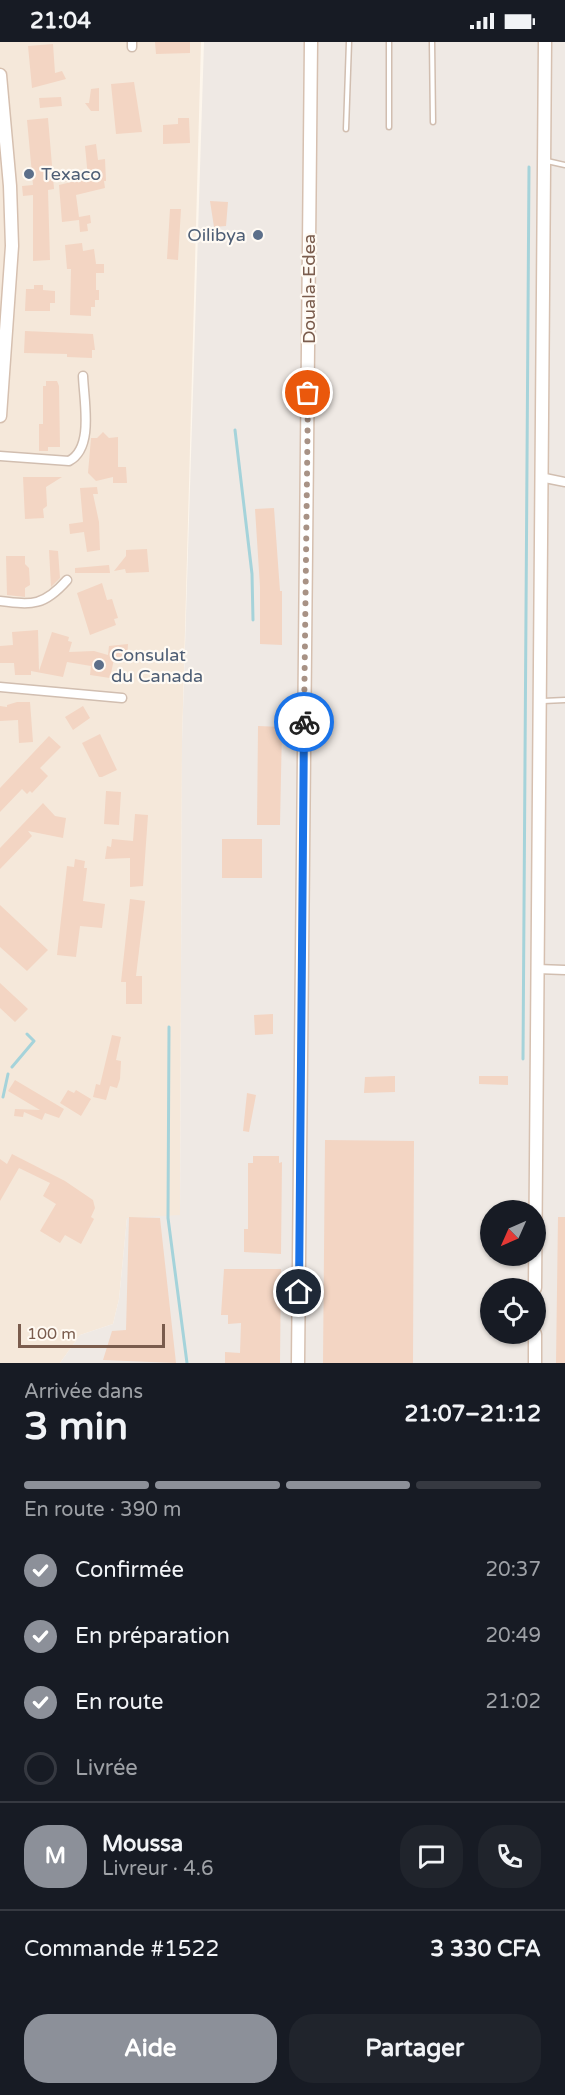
<!DOCTYPE html>
<html lang="fr">
<meta charset="utf-8">
<style>
:root{--surface:#171b24;--page:#20242c;--text:#f1f3f6;--muted:#9ea1a6;--line:#363941;--accent:#8c9099}
body{margin:0;font-family:"Varela Round",sans-serif;background:var(--page);color:var(--text);height:100vh;display:flex;flex-direction:column;font-size:22px;white-space:nowrap}
*{box-sizing:border-box;margin:0}
p{font-size:20px;color:var(--muted)}
.icon{flex:none;width:33px;height:33px;fill:none;stroke:currentColor;stroke-width:2;stroke-linecap:round;stroke-linejoin:round}
.map{position:relative;height:1321px;overflow:hidden}
.panel{display:flex;flex-direction:column;background:var(--surface);flex:1}
.panel>*{flex:none}
.needle{width:39px;rotate:225deg}
.tools{position:absolute;left:480px;top:1158px;display:grid;gap:12px}
.tools a{display:grid;place-items:center;width:66px;height:66px;border-radius:50%;background:var(--surface);box-shadow:0 2px 4px #0004;font-size:30px}
.scale{position:absolute;left:18px;bottom:15px;width:147px;box-sizing:border-box;padding-left:6px;border:3px solid #7a5c4d;border-top:0;font-size:16px;line-height:21px;white-space:nowrap;color:#7a5c4d;-webkit-text-stroke:4px #fffaf3;paint-order:stroke}
.pin{position:absolute;display:grid;place-items:center;width:51px;height:51px;color:#fff;margin:-26px;border:3px solid #fff;border-radius:50%;box-shadow:0 2px 6px #0007}
.courier{position:absolute;display:grid;place-items:center;width:60px;height:60px;margin:-30px;border:4px solid #1a73e8;border-radius:50%;background:#fff;color:#222;box-shadow:0 2px 8px #0007}
.headline em{font-style:normal;font-weight:700}
.headline div{display:flex;flex-direction:column-reverse}
.headline{display:flex;align-items:center;justify-content:space-between;height:102px;padding:0 24px}
h1{font-size:39px;font-weight:700;line-height:45px}
.bar{display:grid;grid-template-columns:repeat(4,1fr);gap:9px 6px;align-content:center;height:72px;padding:0 24px}
.bar i{height:8px;border-radius:4px;background:var(--line)}
.bar .active{background:var(--accent)}
.bar p{grid-column:span 4}
.line{display:flex;align-items:center;gap:15px;padding:0 24px;border-top:2px solid var(--line)}
.line div{flex:1}
.round{display:grid;place-items:center;flex:none;width:63px;height:63px;border-radius:24px;background:var(--page)}
ol{padding:0 24px;list-style:none}
li{display:flex;align-items:center;gap:18px;height:66px}
li p{margin-inline-start:auto}
li .icon{padding:6px;border-radius:50%;background:var(--accent);color:#fff;stroke-width:4}
li:last-child{color:var(--muted)}
li i{width:33px;height:33px;border:3px solid var(--line);border-radius:50%}
.action{display:flex;gap:12px;margin-top:auto;padding:12px 24px}
.action a{flex:1;height:69px;border-radius:24px;background:var(--accent);color:#fff;font-size:24px;font-weight:700;line-height:69px;text-align:center}
.action a+a{background:var(--page);color:var(--text)}
.status{display:flex;justify-content:space-between;align-items:center;height:42px;padding:0 30px;background:var(--surface);direction:ltr}
.status svg{height:16px;fill:currentColor}
.map>svg:first-child{display:block}
.residential{fill:#f5e8da}
.industrial{fill:#efe9e4;fill-rule:evenodd}
.lines{fill:none;stroke-linecap:round;stroke-linejoin:round}
.stream{stroke:#a5d3da;stroke-width:3}
.building{fill:#f3d5c3}
.lane-casing{stroke:#d1beb0;stroke-width:7}
.street-casing{stroke:#d1beb0;stroke-width:11}
.secondary-casing{stroke:#d6c0b0;stroke-width:15}
.lane{stroke:#fff;stroke-width:4}
.street{stroke:#fff;stroke-width:8}
.secondary{stroke:#fff;stroke-width:12}
.done{stroke:#a89285;stroke-width:6;stroke-dasharray:0 10.8}
.route{stroke:#1a73e8;stroke-width:8}
.service-dot{fill:#5c6f8a;stroke:#fffaf3;stroke-width:2}
.labels{text-anchor:middle;stroke-width:4.5;stroke-linejoin:round;paint-order:stroke}
.service-label{font-size:18px;fill:#4e5e75;stroke:#fffaf3;text-anchor:start}
.street-label{font-size:18px;fill:#7a5c4d;stroke:#fffaf3}
</style>
<div class="status"><b>21:04</b><svg viewBox="0 0 49 12"><path d="M0 12V9h3v3zM5 12V6h3v6zM10 12V3h3v9zM15 12V0h3v12zM26 1h20v11H26zM47 4h2v5h-2z"/></svg></div>
<div class="map">
<svg width="565" height="1321" viewBox="0 0 565 1321">
<rect width="100%" height="100%" fill="#fdf6ec"/>
<path class="residential" d="M0 0H201L182 700 180 1174 127 1176 119 1257 113 1282 80 1293 60 1321H0Z"/>
<path class="industrial" d="M204 0H565V1321H60L80 1293 113 1282 119 1257 127 1176 180 1173 182 700ZM490 1168H536V1214H490ZM490 1246H536V1292H490Z"/>
<g class="lines">
<path class="stream" d="M235 388 252 532 253 578
M169 985 168 1176 187 1321
M523 1017 529 125
M12 1025 34 999 27 992
M3 1055 8 1032"/>
</g>
<path class="building" d="M155 0H190V11L156 12Z
M53 2 55 31 62 29 66 37 32 46 28 4Z
M134 40 142 90 116 92 111 42Z
M99 46V69H91L85 61H89L91 47Z
M61 55 62 64 40 66 39 56Z
M48 76 54 147 48 148 50 218 33 219V153L23 154 22 144 33 143 27 78Z
M178 76H189L190 101 163 102V83L178 82Z
M96 102 98 118 105 117 106 139H104L105 146 76 153 79 175 90 173 91 181 87 182 88 189 80 190 79 178 62 180 59 143 88 136 85 104Z
M210 159 228 160 226 184 214 185Z
M170 167H181L178 218 167 217Z
M82 201 83 209 94 207 96 222H104V231H96V248H99V258H95V265H91V274L70 273 71 227H67L65 203Z
M34 243H43V248L55 249V261H50V269H25L26 247H34Z
M25 289 93 292 95 308H92V316L67 315V312L24 311Z
M46 339H57L59 344 60 405H48V409H39V382H43V344H46Z
M103 390 109 396 118 395V425H126L127 441H113V435L96 439 88 431 91 396H97Z
M23 435H62L46 445 47 464 43 467 44 476 25 477Z
M97 445 98 452H93L99 480 100 508 87 510 84 490 70 492 69 482 83 480 80 446Z
M274 466 280 549H282V603L260 602V545L255 467Z
M147 507 149 530 126 531 125 527 114 529 126 514V508Z
M49 508 58 509 60 536 51 545Z
M6 514H25V522L29 526 30 543 25 546V555L7 553Z
M109 523 110 531H75V526Z
M102 541 107 558 112 557 118 576 114 577 116 583 90 593 77 551Z
M38 588 39 629 52 590 69 595 68 599 72 600 69 610 94 609 108 613 109 604 128 602 127 617H114L110 636 90 633 91 624 67 620 63 635 31 629V633H15L14 621H0V604L13 603 12 590Z
M17 660H30L33 700 19 701 18 678 0 679V664L7 665V663Z
M83 664 90 676 73 688 65 675Z
M258 684 282 685 280 783H257Z
M100 692 117 728 102 735H99L82 701Z
M49 694 61 705 40 726 48 734 32 751 30 749 27 752 22 747 0 770V746Z
M106 749 121 750 119 783 104 782Z
M43 761 55 774 66 776 63 796 28 789 32 794 0 827V806Z
M135 772 148 773 143 844 130 845V816L105 817 107 804 111 805 112 797 133 799Z
M222 797H262V836H222Z
M75 817 85 819 84 826H87L83 859 105 862 102 886 80 884 76 915 57 913 67 824 74 825Z
M130 857 145 859 136 934H142V962H126V940H121Z
M0 863 48 908 27 929 0 905Z
M0 941 28 967 15 980 0 966Z
M273 972V992L255 993 254 973Z
M112 993 121 995 116 1018 121 1019 120 1037 117 1046 110 1044 106 1058 93 1055 96 1042 100 1043Z
M395 1034V1050L364 1051 365 1035Z
M479 1034H508V1043L479 1042Z
M15 1038 64 1067 59 1076 45 1071 42 1078 24 1070 23 1075 14 1074 15 1067 40 1068 8 1049Z
M68 1048 74 1051 76 1048 91 1057 81 1074 60 1061Z
M247 1051 256 1053 249 1090 243 1089Z
M325 1098 414 1099 413 1321H323Z
M12 1112 65 1139 93 1158 95 1166 91 1175 94 1177 81 1202 65 1193 60 1201 40 1189 56 1162 43 1154 50 1141 19 1126 0 1159V1117L7 1122Z
M253 1114H279V1121L282 1120 281 1212 244 1210V1187H248V1121H253Z
M129 1175 160 1176 176 1321 103 1318 112 1289 126 1288Z
M558 1175H565V1321H556Z
M224 1227H281L280 1321H225V1310L240 1311 241 1281 228 1282V1273H221Z"/>
<g class="lines">
<defs>
<path id="lane" d="M432 0 433 80
M389 85V0
M346 87 349 0
M547 119 565 123
M543 659 565 658"/>
<path id="street" d="M132 0V5
M0 414 69 419C94 406 84 360 83 334
M540 435 565 440
M0 559C33 563 44 564 67 538
M0 645 122 656
M537 927 565 928"/>
<path id="secondary" d="M0 33 10 144 12 204 0 374
M535 1246 545 0
M298 1321 311 0
M535 1321V1292"/>
</defs>
<use href="#lane" class="lane-casing"/>
<use href="#street" class="street-casing"/>
<use href="#secondary" class="secondary-casing"/>
<use href="#lane" class="lane"/>
<use href="#street" class="street"/>
<use href="#secondary" class="secondary"/>
</g>
<g class="lines">
<path class="done" d="M304 680 308 351"/>
<path class="route" d="M299 1250 304 680"/>
</g>
<g class="service-dot">
<circle cx="29" cy="132" r="6"/>
<circle cx="258" cy="193" r="6"/>
<circle cx="99" cy="623" r="6"/>
</g>
<g class="labels">
<g class="service-label">
<text x="41" y="138">Texaco</text>
<text x="246" y="199" text-anchor="end">Oilibya</text>
<text x="111" y="619">Consulat<tspan x="111" dy="21">du Canada</tspan></text>
</g>
<g class="street-label">
<text transform="translate(309 247) rotate(-90)" y="6">Douala-Edea</text>
</g>
</g>
</svg>
<div class="tools">
<a><svg class="needle" viewBox="-14 -14 28 28"><path d="M0-13l5 13h-10z" fill="#e53935"/><path d="M0 13l5-13h-10z" fill="#9ea1a6"/></svg></a>
<a><svg class="icon" aria-label="locate" viewBox="0 0 24 24"><circle cx="12" cy="12" r="6"/><path d="M12 2v4M12 18v4M2 12h4M18 12h4"/></svg></a>
</div>
<div class="scale">100 m</div>
<div class="pin" style="left:308px;top:351px;background:#ea580c"><svg class="icon" aria-label="bag" viewBox="0 0 24 24"><path d="M5 8h14l-1 12H6zM9 8a3 3 0 0 1 6 0"/></svg></div>
<div class="pin" style="left:299px;top:1250px;background:#1f2937"><svg class="icon" aria-label="home" viewBox="0 0 24 24"><path d="M3 11l9-7 9 7M6 9v11h12V9"/></svg></div>
<div class="courier" style="left:304px;top:680px"><svg class="icon" aria-label="bike" viewBox="0 0 24 24"><circle cx="6" cy="16" r="4"/><circle cx="18" cy="16" r="4"/><path d="M6 16l4-8h5l3 8M10 8l3 8H6M13 5h3"/></svg></div>
</div>
<section class="panel">
<div class="headline"><div><h1>3 min</h1><p>Arrivée dans</p></div><em>21:07–21:12</em></div>
<div class="bar"><i class="active"></i><i class="active"></i><i class="active"></i><i></i><p>En route · 390 m</p></div>
<ol>
<li><svg class="icon" aria-label="check" viewBox="0 0 24 24"><path d="M5 12l5 5 9-10"/></svg>Confirmée<p>20:37</p></li>
<li><svg class="icon" aria-label="check" viewBox="0 0 24 24"><path d="M5 12l5 5 9-10"/></svg>En préparation<p>20:49</p></li>
<li><svg class="icon" aria-label="check" viewBox="0 0 24 24"><path d="M5 12l5 5 9-10"/></svg>En route<p>21:02</p></li>
<li><i></i>Livrée</li>
</ol>
<div class="line" style="height:108px"><b class="round" style="background:var(--accent);color:#fff">M</b><div><b>Moussa</b><p>Livreur · 4.6</p></div><a class="round"><svg class="icon" aria-label="chat" viewBox="0 0 24 24"><path d="M4 5h16v11H9l-5 4z"/></svg></a><a class="round"><svg class="icon" aria-label="phone" viewBox="0 0 24 24"><path d="M5 4h4l2 5-3 2q2 4 5 5l2-3 5 2v4C11 20 4 13 5 4z"/></svg></a></div>
<div class="line" style="height:78px"><div>Commande #1522</div><b>3 330 CFA</b></div>
<div class="action"><a>Aide</a><a>Partager</a></div>
</section>
